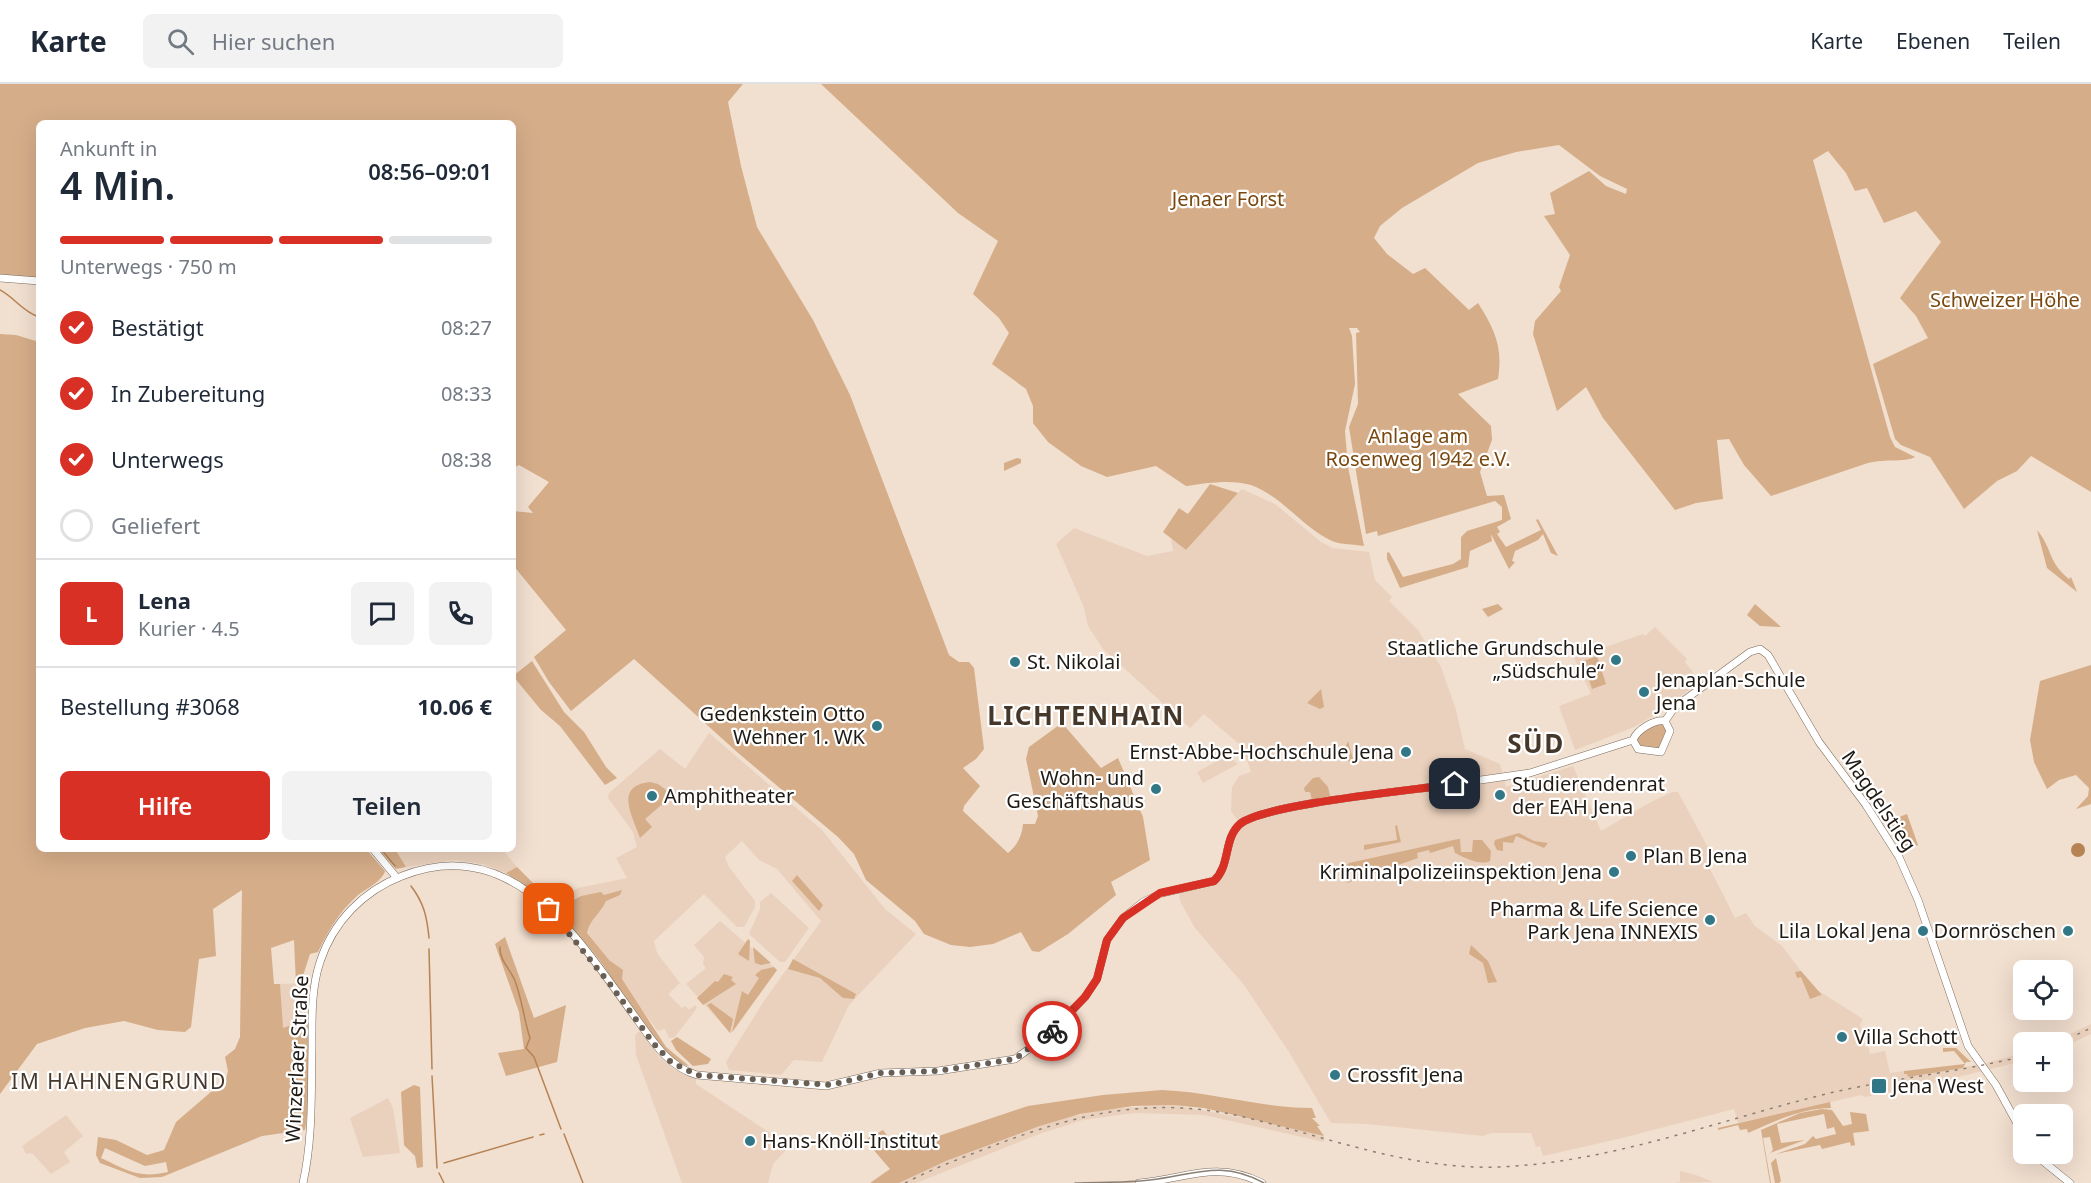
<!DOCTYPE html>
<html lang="de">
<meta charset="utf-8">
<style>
:root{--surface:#fff;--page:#f2f2f3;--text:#1f2937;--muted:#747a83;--line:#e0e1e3;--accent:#d93025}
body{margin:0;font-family:"Noto Sans",sans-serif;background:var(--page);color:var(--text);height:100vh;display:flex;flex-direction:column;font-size:22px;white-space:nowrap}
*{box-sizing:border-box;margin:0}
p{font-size:20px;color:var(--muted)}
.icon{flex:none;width:33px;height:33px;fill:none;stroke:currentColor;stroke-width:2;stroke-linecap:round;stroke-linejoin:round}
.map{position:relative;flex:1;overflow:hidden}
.panel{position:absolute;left:36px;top:36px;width:480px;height:732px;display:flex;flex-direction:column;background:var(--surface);border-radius:9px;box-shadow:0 6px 24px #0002}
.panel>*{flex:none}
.tools{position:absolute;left:2013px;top:876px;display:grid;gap:12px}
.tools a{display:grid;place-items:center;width:60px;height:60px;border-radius:9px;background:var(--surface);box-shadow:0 6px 24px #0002;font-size:30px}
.pin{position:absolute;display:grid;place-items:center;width:51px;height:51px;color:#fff;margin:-26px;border-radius:12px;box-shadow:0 3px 9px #0006}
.courier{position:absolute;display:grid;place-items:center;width:60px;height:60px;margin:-30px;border:4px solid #d93025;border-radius:50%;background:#fff;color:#222;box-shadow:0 2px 8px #0007}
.summary em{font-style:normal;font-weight:600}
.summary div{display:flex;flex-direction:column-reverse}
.summary{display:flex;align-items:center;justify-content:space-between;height:102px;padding:0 24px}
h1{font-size:39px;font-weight:600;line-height:45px}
.bar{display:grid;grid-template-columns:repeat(4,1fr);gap:9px 6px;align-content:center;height:72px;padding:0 24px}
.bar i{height:8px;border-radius:4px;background:var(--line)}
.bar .active{background:var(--accent)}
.bar p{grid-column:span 4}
.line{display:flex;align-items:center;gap:15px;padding:0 24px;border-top:2px solid var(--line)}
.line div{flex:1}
.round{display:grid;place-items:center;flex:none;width:63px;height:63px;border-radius:9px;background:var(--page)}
ol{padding:0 24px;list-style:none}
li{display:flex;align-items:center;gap:18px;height:66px}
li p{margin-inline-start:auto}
li .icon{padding:6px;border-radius:50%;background:var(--accent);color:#fff;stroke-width:4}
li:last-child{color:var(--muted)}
li i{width:33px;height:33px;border:3px solid var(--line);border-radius:50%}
.button{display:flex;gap:12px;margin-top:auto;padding:12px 24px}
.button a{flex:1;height:69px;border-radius:9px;background:var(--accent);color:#fff;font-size:24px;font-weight:600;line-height:69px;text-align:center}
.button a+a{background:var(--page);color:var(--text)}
header{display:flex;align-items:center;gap:36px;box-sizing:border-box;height:84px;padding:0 30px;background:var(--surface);border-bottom:2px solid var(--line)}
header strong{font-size:28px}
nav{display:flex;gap:33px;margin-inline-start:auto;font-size:21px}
.search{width:420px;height:54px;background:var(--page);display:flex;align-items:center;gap:15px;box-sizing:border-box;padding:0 21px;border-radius:9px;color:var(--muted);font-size:22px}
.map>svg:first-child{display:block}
.built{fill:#ead1bd}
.green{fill:#d5ad89;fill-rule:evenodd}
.water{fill:#b68354}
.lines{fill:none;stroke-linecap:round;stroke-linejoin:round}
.stream{stroke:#b68354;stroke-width:1.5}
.secondary-casing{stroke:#7b6b5d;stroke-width:8}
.secondary{stroke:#fff;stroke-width:7}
.tram{stroke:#8b7f73;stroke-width:1.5}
.rail{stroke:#8b7f73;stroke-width:1.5;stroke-dasharray:3 6;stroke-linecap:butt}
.done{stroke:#695f55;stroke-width:6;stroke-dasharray:0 10.8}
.route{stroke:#d93025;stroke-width:8}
.poi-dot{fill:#317785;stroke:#fff;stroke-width:2}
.labels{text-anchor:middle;stroke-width:4.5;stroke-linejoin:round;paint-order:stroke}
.park-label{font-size:20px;fill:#78470e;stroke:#fff}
.poi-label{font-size:20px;fill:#201a14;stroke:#fff;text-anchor:start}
.street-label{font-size:20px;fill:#201a14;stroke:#fff}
.neighbourhood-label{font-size:21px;letter-spacing:1.5px;fill:#45372a;stroke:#fff}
.district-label{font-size:26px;font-weight:bold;letter-spacing:1.5px;fill:#45372a;stroke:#fff}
</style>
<header>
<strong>Karte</strong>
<div class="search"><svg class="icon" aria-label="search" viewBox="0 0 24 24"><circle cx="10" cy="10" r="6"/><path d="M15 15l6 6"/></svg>Hier suchen</div>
<nav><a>Karte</a><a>Ebenen</a><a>Teilen</a></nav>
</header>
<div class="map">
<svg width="2091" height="1099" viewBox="0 0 2091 1099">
<rect width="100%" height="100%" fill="#f1dfcf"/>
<path class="built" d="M1242 405 1275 420 1321 458 1333 464 1369 468 1375 496 1392 513 1389 517 1418 546 1441 583 1456 626 1465 665 1500 680 1506 703 1573 682 1601 747 1649 719 1672 708H1678L1711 769V774L1706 777 1735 834 1746 829 1755 842 1782 862 1814 904 1863 935 1860 940 1865 963 1868 962 1870 970 1885 967 1890 989 1904 987 1909 993 1982 980 2023 969V977L1930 1000 1865 1013 1861 1011 1738 1039 1734 1025 1618 1055 1543 1072 1540 1062 1536 1063 1531 1049H1491L1483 1052 1367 1040 1331 1039 1289 968 1244 901 1195 844 1180 817 1179 809 1213 802 1225 786 1232 758 1242 742 1231 727 1232 703 1239 692 1251 688 1247 676 1239 660 1204 630 1190 644 1103 565 1088 542 1083 521 1056 460 1074 444 1147 472 1173 467 1171 454 1186 466Z
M1655 543 1687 575 1685 578 1700 598 1658 629 1632 644 1575 666 1559 622 1591 610 1574 574 1643 550 1645 552Z
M709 649 822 746 885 825 916 850 849 921 822 978 794 976 781 991 729 986 726 978 764 917 821 837 777 785 759 776 742 757 725 773 729 783 755 817V823L744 843H737L704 810 654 857 657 869 680 899 668 910 682 924 685 922 689 926 695 921 697 924 674 954H669L665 945 658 947 561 818 567 813 566 810 578 804 627 794 616 774 637 763 633 748 608 714 609 709 660 665 685 685Z
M1225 669 1238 680 1203 699 1197 688 1219 676Z
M395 765H502L517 783 506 789 483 780 454 776 406 783Z
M771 809 809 844 785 878H780L749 850 760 825V818Z
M720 837 777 886 733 948 730 949 686 900 706 884 703 880 704 873 694 861Z
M307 899 305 936 282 945 280 900Z
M2091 940V950L2063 963 2062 958H2054Z
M640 947 659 973 675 986 696 995V1000L785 1059 786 1066 773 1080 768 1099H682L636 971 635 951Z
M388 1014 393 1024 400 1069 363 1073 350 1034Z
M1173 1021 1276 1040 1324 1052V1058L1204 1031 1134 1029 1083 1036 1042 1049 916 1099H899L946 1077 1057 1036 1106 1025Z
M66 1031 83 1052 64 1068 70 1078 51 1090 32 1069 26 1070 22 1062Z
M1680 1087 1696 1091 1713 1098 1675 1099 1680 1098Z"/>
<path class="green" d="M0 0H743L728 18 741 82 757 143 813 236 850 311 949 571 959 578H969L974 584 984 665 976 675 963 684 980 702 964 722 963 727 1008 769C1017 762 1022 752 1023 740H1035L1038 732 1026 675 1029 663 1062 639 1101 684 1118 674 1143 733 1150 776 1111 798 1116 811 1068 850 1039 868 1032 867 1021 848 993 860 970 863 951 861 924 850 915 837 866 796 854 770 838 753 737 668 634 575 571 627 549 598 534 573 566 546 513 481V427L533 429 528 423 549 398 519 381 513 384V39H39V195L0 192Z
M821 0H2091V408L2031 372 2017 387 1997 397 1964 425 1930 373 1901 361 1895 355 1873 280 1928 254 1916 232 1900 214 1941 158 1916 127 1884 139 1867 104 1855 107 1846 89 1828 67 1813 76 1890 353 1895 363 1915 373C1905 379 1881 374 1865 380 1834 390 1802 402 1771 412L1744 381 1729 355 1717 356 1723 415 1696 419 1675 426 1603 334 1586 303 1557 327 1533 250 1535 237 1561 207 1559 203 1570 171 1544 132 1555 130 1550 109 1589 87 1606 102 1626 110 1627 105 1600 92 1559 61 1516 68 1478 79 1402 124 1380 142 1374 154 1387 170 1413 190 1425 184 1469 226 1478 219C1495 246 1503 263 1498 295L1458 310 1491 342 1492 356 1480 388 1487 412 1504 411 1511 435 1497 443 1500 448 1497 450 1506 463 1541 446 1536 436 1538 435 1558 472 1551 469 1543 450 1538 456 1515 467 1512 477 1515 478 1509 485 1491 450 1492 457 1470 467 1468 483 1400 504 1387 475V469L1389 468 1403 493 1453 480 1461 475V453L1467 447 1502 436V423L1495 417 1378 452 1377 447 1366 450 1349 343 1358 320 1356 249 1360 248 1357 244H1349L1352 252 1355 300 1345 347 1348 383 1364 462C1354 460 1341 461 1332 457 1302 443 1283 413 1251 401 1232 395 1205 399 1186 402L1156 382 1107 393 1081 382 1048 358 1033 339V322L1026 305 992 280 1009 249 999 234 973 210 998 157 958 129Z
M0 250 16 251 39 258V765H366L385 787C382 798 365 805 357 812 339 828 328 847 318 868L310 870 301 898 296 900 294 856 271 864 274 900H280L283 944 308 935 309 1017 305 1046 262 1052 162 1093 140 1094 100 1079 96 1071 98 1053 116 1056 147 1071 164 1066 176 1038 226 995 228 987 225 973 235 965 240 953 242 806 213 825 216 872 199 875 191 943 185 948 158 946 124 937 85 944 37 960 0 1010ZM105 1064 145 1082 166 1078 168 1088C139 1095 127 1086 101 1074Z
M1017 374 1021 375V379L1004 387V379Z
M1210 400 1238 409 1186 466 1163 448 1179 424 1188 430Z
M2037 446C2053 465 2047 477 2069 495L2071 493 2077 508 2047 484Z
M1498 520 1503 525 1488 533 1482 525Z
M1755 520 1781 543 1760 542 1747 531Z
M1597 572 1606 600 1592 605 1583 577Z
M532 577 564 628 584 648 606 683 617 694 605 701 560 642 541 626 513 592Z
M2091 581V720L2076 725 2088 712 2089 704 2076 691 2059 696 2047 705 2034 678 2030 656 2040 597Z
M1321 605 1324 623 1320 625 1307 619Z
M1657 639 1663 640 1667 647 1661 665 1640 662 1637 659V653Z
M1348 657 1353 675 1351 678 1341 673Z
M1319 693 1328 703 1330 712 1312 716 1310 708H1305L1304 704 1313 694Z
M650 698 658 700 673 711 645 735 652 743 640 754C632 731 614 702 650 698ZM649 706 657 709 655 718 646 715Z
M1907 730 1918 761 1905 767 1886 738Z
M1397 741 1401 758 1364 766V761L1397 756 1395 742Z
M1519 749 1534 757 1548 759 1544 764 1516 752 1513 759 1503 758V767L1497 766 1494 760 1495 756Z
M1458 755H1460L1461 768H1472L1473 756H1482L1491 767 1490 777C1481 782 1465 774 1455 769L1453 762 1430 769 1429 766 1417 769 1418 774 1347 799 1344 783 1349 779Z
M378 765H395L406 783 396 785Z
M517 783 543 809 548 818 506 789Z
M797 791 823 821 819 827 792 797Z
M622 806 620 811 606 817C601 829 589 836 587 849L609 876 623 886 622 895 666 963 689 982C662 978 626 916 611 893 597 870 576 849 558 828L559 824 581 812 601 808 604 811Z
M505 853 534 934 566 921 557 978 506 992 498 969 524 965 519 928 495 860Z
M748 855 750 857 749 877 738 870Z
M1471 861 1488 877 1497 898 1488 899 1483 879 1469 870Z
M753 863 771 879 761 881 755 879Z
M793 875 856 910 854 915 843 914 820 894 788 885Z
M774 883 777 886 732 948 742 907 748 911 759 894 755 891 761 886Z
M1801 887 1821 910V911L1810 915 1801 893 1797 894 1795 888Z
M724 890 733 893 731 896 736 900 703 921 697 914 715 897 718 898Z
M711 919 733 935 730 949 707 921Z
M677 953 711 975 708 980 693 982 676 966 671 957Z
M1943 964H1956L1971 978H1966L1963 984 1908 993 1907 990H1904V987L1965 980 1954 967 1943 968Z
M414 1001 420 1003 423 1083 417 1084 415 1072 404 1061 401 1008Z
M1162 1006C1213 1008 1261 1024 1312 1024L1316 1034H1312L1320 1042H1317L1324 1052 1204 1024 1173 1021 1133 1022 1080 1030 1040 1042 946 1077 899 1099H870L890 1085 865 1056 883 1046 888 1053 885 1059 888 1066H897L1028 1022 1103 1011Z
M1830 1018 1831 1024C1802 1024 1775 1037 1748 1049L1747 1045 1740 1046 1738 1041 1718 1046V1044Z
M1822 1025 1832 1026 1843 1042 1852 1040 1850 1028 1866 1030 1869 1047 1853 1049 1855 1061 1851 1062 1850 1058 1822 1065 1820 1061 1776 1070 1805 1060 1813 1052 1816 1055 1836 1050 1834 1043 1827 1045 1824 1030 1777 1040 1781 1059 1805 1056 1770 1069 1773 1066 1770 1053 1763 1054 1771 1099H1770L1761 1046 1800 1029Z
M1776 1074 1781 1097 1779 1099H1775L1771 1079Z"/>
<path class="water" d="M2071 766a7 7 0 1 1 14 0a7 7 0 1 1-14 0Z"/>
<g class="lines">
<path class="stream" d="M0 206C15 214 23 228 39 233
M381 765 395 782
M411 802C424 819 427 833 429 854
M500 863C499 876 511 886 515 897 522 915 524 936 530 954L526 964 534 973 561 1045
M429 865 432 985
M432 992 437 1084
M564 1050 583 1099
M540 1051 544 1050
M444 1079 533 1053
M439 1089 444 1099"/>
<defs>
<path id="secondary" d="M0 194 39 197
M1665 637 1675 623 1750 568 1760 565 1768 571 1819 658 1866 721 1899 773 1918 816 1968 962 1996 1001 2024 1052
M1633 656 1638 665 1661 668 1670 647 1665 637
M1633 656C1637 646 1654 635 1665 637
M1460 699 1530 689 1633 656
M373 765 397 794
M2034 1070 2070 1099
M303 1099C313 1054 311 1009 312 963 312 935 311 905 320 878 333 838 363 807 402 792 513 748 577 853 633 930 651 954 666 982 697 991L826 1002 881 989 938 987 1015 975 1047 952 1085 913 1097 895 1107 856 1123 834 1143 818 1162 809 1214 797C1231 781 1223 755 1240 740 1263 720 1416 706 1455 700
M1139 1099C1186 1095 1215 1076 1262 1099"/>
</defs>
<use href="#secondary" class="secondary-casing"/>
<use href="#secondary" class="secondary"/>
<path class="tram" d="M1075 1099C1100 1098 1125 1099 1150 1096 1194 1091 1221 1075 1264 1099"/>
<path class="rail" d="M2061 958 2091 944
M905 1099C932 1085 961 1074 990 1063 1076 1030 1151 1011 1244 1033 1327 1053 1411 1086 1498 1083 1610 1079 1722 1035 1830 1009 1894 994 1960 988 2024 972"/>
</g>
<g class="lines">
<path class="done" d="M549 825 610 900 654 960 671 978 697 991 830 1001 881 989 938 987 1015 975 1052 947"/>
<path class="route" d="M1052 947 1085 913 1097 895 1107 856 1123 834 1160 809 1214 797C1231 781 1223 755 1240 740 1263 720 1416 706 1455 700"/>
</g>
<g class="poi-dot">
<circle cx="1616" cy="576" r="6"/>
<circle cx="1015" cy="578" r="6"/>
<circle cx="1644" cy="608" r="6"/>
<circle cx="877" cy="642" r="6"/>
<circle cx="1406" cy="668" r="6"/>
<circle cx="1156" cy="705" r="6"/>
<circle cx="1500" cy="711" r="6"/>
<circle cx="652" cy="712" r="6"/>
<circle cx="1631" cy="772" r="6"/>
<circle cx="1614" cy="788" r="6"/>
<circle cx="1710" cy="836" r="6"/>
<circle cx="1923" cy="847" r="6"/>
<circle cx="2068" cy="847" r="6"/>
<circle cx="1842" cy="953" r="6"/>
<circle cx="1335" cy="991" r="6"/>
<rect x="1871" y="994" width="16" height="16" rx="3"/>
<circle cx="750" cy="1057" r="6"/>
</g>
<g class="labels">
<g class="park-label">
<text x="1228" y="122">Jenaer Forst</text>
<text x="2005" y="223">Schweizer Höhe</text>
<text x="1418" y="359">Anlage am<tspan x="1418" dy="23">Rosenweg 1942 e.V.</tspan></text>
</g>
<g class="poi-label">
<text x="1604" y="571" text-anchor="end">Staatliche Grundschule<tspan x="1604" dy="23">„Südschule“</tspan></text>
<text x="1027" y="585">St. Nikolai</text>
<text x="1656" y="603">Jenaplan-Schule<tspan x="1656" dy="23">Jena</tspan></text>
<text x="865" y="637" text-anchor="end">Gedenkstein Otto<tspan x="865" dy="23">Wehner 1. WK</tspan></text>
<text x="1394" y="675" text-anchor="end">Ernst-Abbe-Hochschule Jena</text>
<text x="1144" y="701" text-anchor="end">Wohn- und<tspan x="1144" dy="23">Geschäftshaus</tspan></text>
<text x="1512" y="707">Studierendenrat<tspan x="1512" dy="23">der EAH Jena</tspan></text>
<text x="664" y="719">Amphitheater</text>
<text x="1643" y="779">Plan B Jena</text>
<text x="1602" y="795" text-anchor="end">Kriminalpolizeiinspektion Jena</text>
<text x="1698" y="832" text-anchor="end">Pharma &amp; Life Science<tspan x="1698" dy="23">Park Jena INNEXIS</tspan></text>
<text x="1911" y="854" text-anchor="end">Lila Lokal Jena</text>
<text x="2056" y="854" text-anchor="end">Dornröschen</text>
<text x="1854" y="960">Villa Schott</text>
<text x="1347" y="998">Crossfit Jena</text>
<text x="1892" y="1009">Jena West</text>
<text x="762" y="1064">Hans-Knöll-Institut</text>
</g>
<g class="street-label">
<text transform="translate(1879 717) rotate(56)" y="7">Magdelstieg</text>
<text transform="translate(297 975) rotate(-87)" y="7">Winzerlaer Straße</text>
</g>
<g class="neighbourhood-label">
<text x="119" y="1005">IM HAHNENGRUND</text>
</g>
<g class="district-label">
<text x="1086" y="641">LICHTENHAIN</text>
<text x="1536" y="669">SÜD</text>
</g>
</g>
</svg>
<div class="tools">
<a><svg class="icon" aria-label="locate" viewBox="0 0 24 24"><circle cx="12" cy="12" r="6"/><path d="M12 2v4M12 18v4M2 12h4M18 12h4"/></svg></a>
<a>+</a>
<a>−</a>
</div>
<div class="pin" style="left:549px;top:825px;background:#ea580c"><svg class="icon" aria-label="bag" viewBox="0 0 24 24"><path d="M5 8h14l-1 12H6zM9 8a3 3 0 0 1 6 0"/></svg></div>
<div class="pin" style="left:1455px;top:700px;background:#1f2937"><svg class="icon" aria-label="home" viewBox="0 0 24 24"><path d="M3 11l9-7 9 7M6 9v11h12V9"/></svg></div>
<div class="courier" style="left:1052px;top:947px"><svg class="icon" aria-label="bike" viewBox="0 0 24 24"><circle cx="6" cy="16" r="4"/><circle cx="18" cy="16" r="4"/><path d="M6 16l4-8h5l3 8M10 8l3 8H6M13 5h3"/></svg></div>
<section class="panel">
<div class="summary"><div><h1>4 Min.</h1><p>Ankunft in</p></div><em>08:56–09:01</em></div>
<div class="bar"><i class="active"></i><i class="active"></i><i class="active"></i><i></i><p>Unterwegs · 750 m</p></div>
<ol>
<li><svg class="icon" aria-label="check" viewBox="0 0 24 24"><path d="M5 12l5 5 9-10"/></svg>Bestätigt<p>08:27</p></li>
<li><svg class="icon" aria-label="check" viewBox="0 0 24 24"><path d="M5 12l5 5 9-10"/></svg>In Zubereitung<p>08:33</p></li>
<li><svg class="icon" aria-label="check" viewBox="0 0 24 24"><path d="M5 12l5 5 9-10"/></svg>Unterwegs<p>08:38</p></li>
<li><i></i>Geliefert</li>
</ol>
<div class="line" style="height:108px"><b class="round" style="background:var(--accent);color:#fff">L</b><div><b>Lena</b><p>Kurier · 4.5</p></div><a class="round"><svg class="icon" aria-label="chat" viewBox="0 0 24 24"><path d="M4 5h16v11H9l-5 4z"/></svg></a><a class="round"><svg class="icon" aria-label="phone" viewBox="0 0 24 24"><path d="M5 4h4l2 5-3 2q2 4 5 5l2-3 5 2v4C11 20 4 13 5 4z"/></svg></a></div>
<div class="line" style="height:78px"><div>Bestellung #3068</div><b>10.06 €</b></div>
<div class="button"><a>Hilfe</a><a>Teilen</a></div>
</section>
</div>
